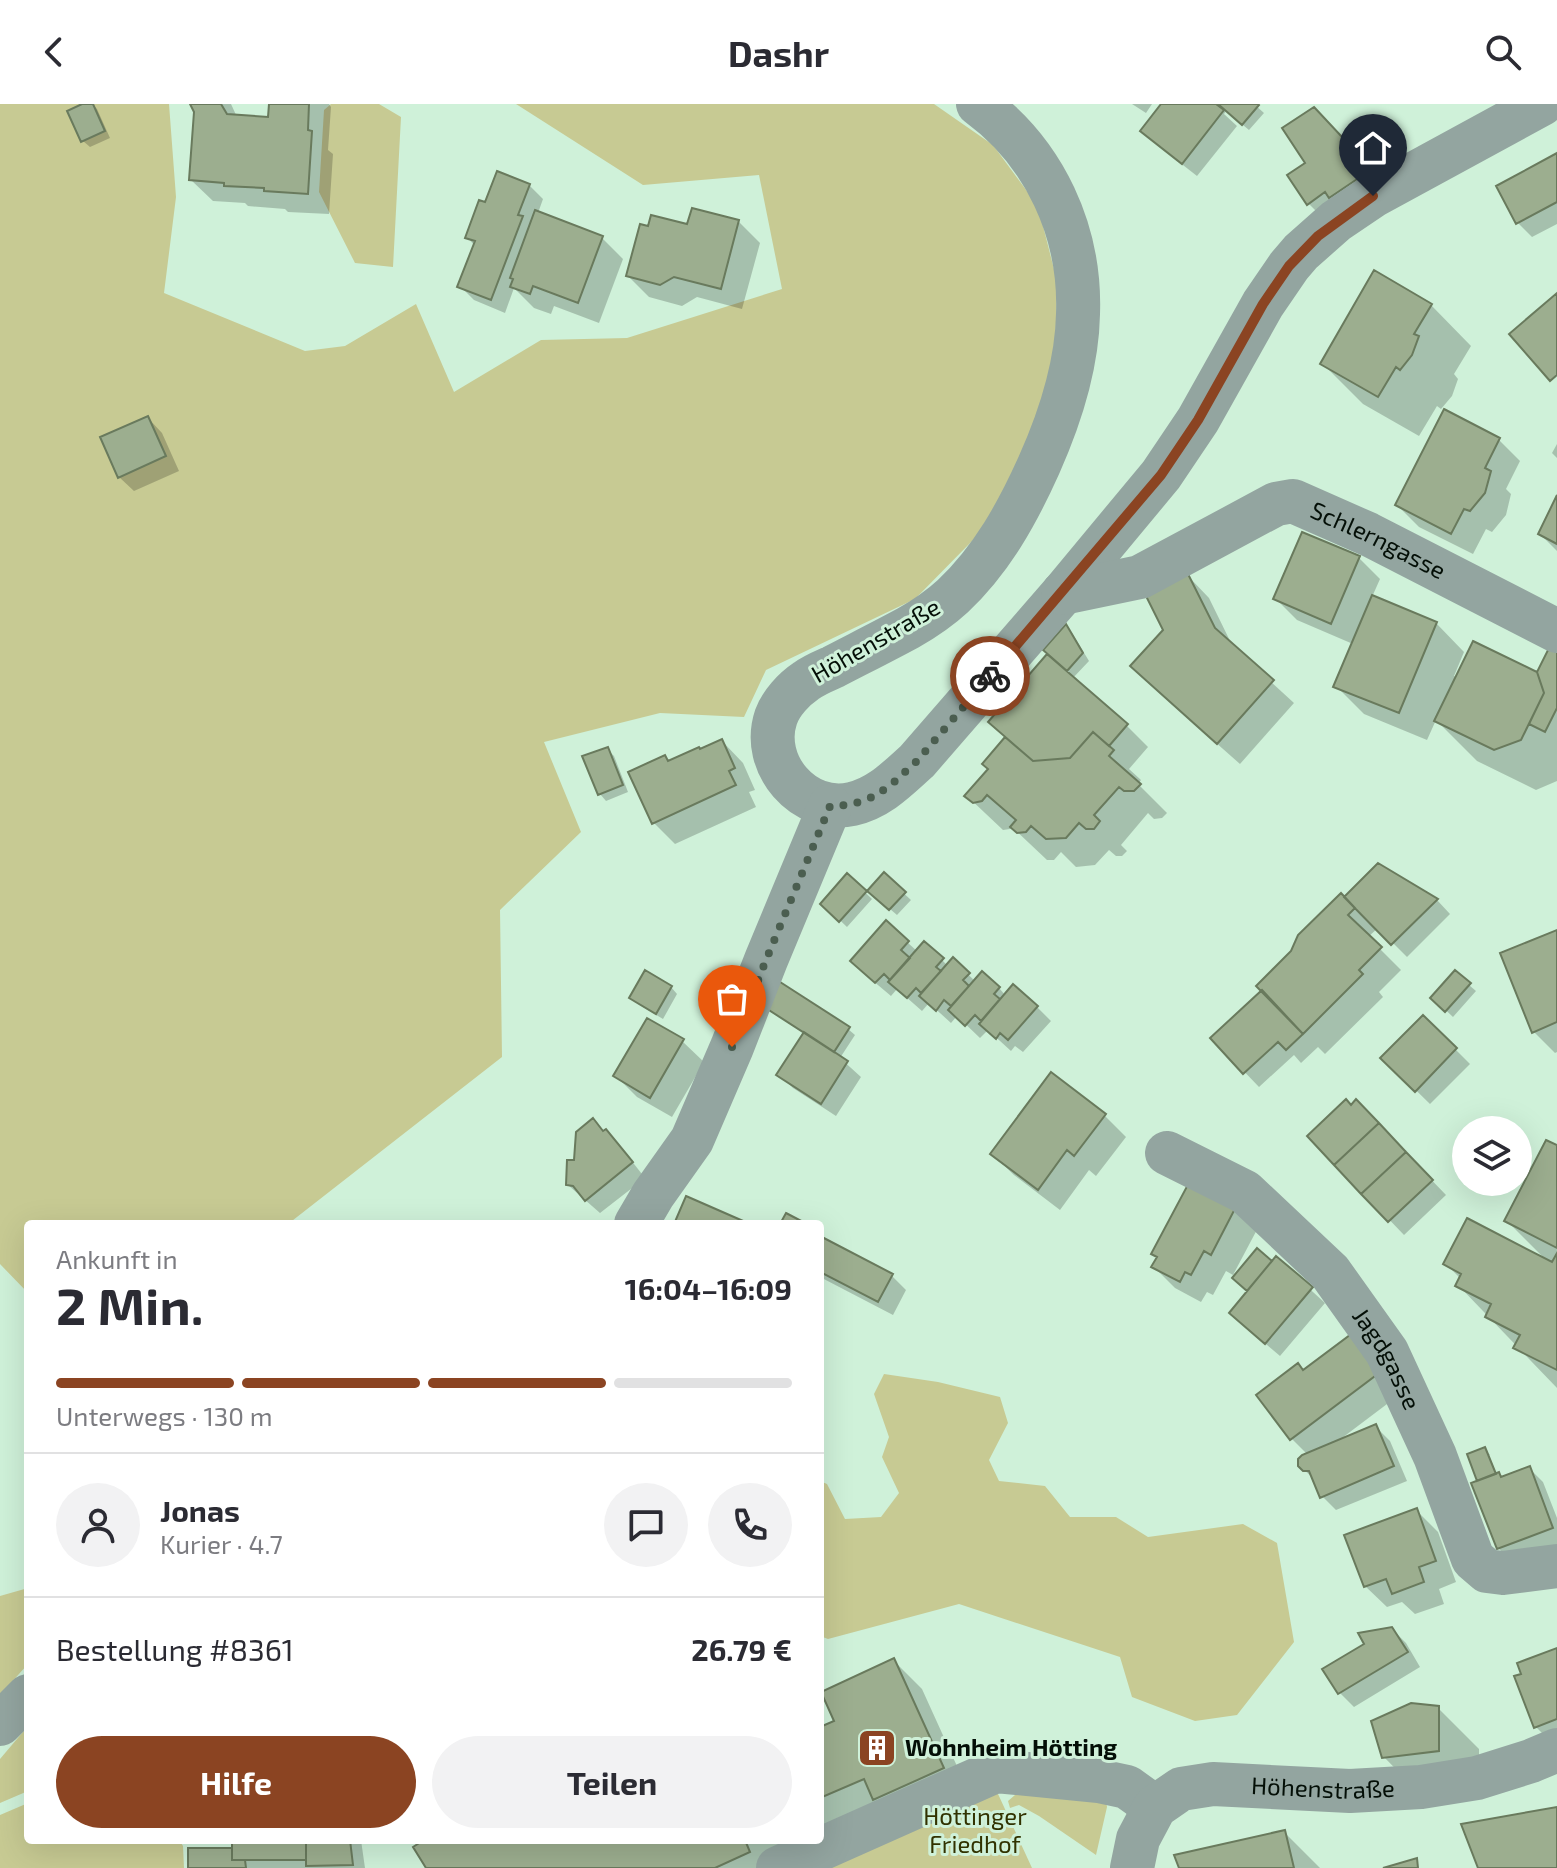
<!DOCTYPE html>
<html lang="de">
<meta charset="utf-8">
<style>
:root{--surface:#fff;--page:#f2f2f3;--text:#2b2b33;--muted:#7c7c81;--line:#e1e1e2;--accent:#8b4422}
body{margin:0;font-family:"Exo 2",sans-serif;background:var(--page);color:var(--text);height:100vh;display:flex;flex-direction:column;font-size:30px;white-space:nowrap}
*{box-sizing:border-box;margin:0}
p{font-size:26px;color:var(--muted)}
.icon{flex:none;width:44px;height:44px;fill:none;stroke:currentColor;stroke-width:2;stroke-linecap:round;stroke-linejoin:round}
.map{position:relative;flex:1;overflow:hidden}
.details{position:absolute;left:24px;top:1116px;width:800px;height:624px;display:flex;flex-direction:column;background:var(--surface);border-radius:8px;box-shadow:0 8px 32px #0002}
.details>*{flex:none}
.fabs{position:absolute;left:1452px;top:1012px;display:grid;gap:16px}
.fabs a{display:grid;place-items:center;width:80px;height:80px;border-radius:50%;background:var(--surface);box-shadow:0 8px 32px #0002;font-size:40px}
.pin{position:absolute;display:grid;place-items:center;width:68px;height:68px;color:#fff;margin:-82px -34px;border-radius:50% 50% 50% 0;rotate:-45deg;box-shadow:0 0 8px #0007}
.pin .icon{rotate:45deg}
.courier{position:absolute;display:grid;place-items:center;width:80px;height:80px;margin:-40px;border:6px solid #8b4422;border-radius:50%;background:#fff;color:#222;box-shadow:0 2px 10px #0007}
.summary em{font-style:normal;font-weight:700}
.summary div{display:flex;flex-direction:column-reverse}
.summary{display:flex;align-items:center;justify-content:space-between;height:136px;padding:0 32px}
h1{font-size:52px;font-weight:700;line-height:60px}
.bar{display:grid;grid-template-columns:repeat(4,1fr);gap:12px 8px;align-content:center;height:96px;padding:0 32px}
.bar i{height:10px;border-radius:6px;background:var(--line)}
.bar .selected{background:var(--accent)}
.bar p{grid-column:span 4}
.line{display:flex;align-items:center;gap:20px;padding:0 32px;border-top:2px solid var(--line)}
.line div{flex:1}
.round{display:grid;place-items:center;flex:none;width:84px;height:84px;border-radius:42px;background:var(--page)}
.action{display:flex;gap:16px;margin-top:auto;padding:16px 32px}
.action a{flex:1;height:92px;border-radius:48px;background:var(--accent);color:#fff;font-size:32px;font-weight:700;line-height:92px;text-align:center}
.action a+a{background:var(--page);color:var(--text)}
header{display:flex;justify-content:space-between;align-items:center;height:104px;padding:0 32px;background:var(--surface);font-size:36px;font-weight:700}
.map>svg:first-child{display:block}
.green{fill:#c7ca93}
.shadow{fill:#0003}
.building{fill:#9cae8f;stroke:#697a5d;stroke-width:2}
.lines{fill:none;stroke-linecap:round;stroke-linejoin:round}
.minor{stroke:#93a5a0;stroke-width:44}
.done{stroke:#4b5e50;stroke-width:8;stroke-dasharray:0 14.4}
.route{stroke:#8b4422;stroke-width:10}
.labels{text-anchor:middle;stroke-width:6;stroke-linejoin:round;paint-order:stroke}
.street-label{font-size:24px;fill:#040f07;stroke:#cff1d9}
.poi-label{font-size:24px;font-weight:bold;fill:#040f07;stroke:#cff1d9;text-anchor:start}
.park-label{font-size:24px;fill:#313200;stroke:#cff1d9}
</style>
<header><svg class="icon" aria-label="back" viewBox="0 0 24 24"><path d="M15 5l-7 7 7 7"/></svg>Dashr<svg class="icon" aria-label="search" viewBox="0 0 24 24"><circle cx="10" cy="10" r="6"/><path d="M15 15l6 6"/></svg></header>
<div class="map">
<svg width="1557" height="1764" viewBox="0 0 1557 1764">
<rect width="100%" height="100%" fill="#cff1d9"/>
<path class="green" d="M0 0H169L176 93 164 189 305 247 345 242 416 200 454 288 541 236 627 234 782 185 759 71 643 81 516 0H934L993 41 1038 102 1057 177 1055 260 1031 345 976 433 915 495 766 566 744 613 660 609 544 638 581 728 500 806 502 953 288 1120H28V1189L0 1160Z
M331 0H379L401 13 393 163 355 159 319 88 324 6Z
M884 1270 938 1278 1000 1293 1008 1319 989 1356 999 1377 1045 1382 1070 1413H1116L1148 1433 1243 1420 1277 1439 1294 1538 1237 1611 1195 1617 1132 1593 1120 1553 959 1500 828 1535 820 1532V1377L827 1380 845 1415 881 1413 899 1389 882 1353 889 1333 874 1290Z
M28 1484V1560L0 1591V1492Z
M28 1622V1687L0 1699V1655Z
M1009 1675 1105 1691 1107 1703 1096 1751 1039 1712 1019 1701 1010 1704 1008 1697 1015 1691Z
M993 1679 1032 1764H798Z
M28 1699V1736H179L183 1742 184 1764H0V1711Z"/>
<path class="shadow" d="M87 0H92L97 5 110 34 90 43 83 37Z
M192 0H231L237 13 270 15 271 0H329L331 3 328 46 333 50 329 110 288 108 285 105 248 102 245 99 213 97 191 76 196 8Z
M1132 0H1152L1146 9Z
M1164 0H1213L1217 4 1220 0H1254L1264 9 1249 26 1226 7 1224 10 1237 22 1197 72 1156 40 1142 26Z
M1342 34 1398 94 1337 128 1309 100Z
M1557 52V120L1532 133 1518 119Z
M529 81 543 95 538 109 602 134 623 155 599 219 554 202 551 210 534 204 514 184 505 209 474 196 460 182 475 142 467 133 486 101Z
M738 117 760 139 742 205 697 193 682 202 649 193 628 172 689 122Z
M1431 201 1471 242 1454 270 1458 275 1452 292 1441 305 1437 302 1419 332 1363 300 1322 259Z
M148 314 162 329 179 367 134 387 119 373Z
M1499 336 1520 357 1506 385 1511 390 1506 411 1492 428 1486 425 1473 450 1419 423 1397 401Z
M1557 340V354L1552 349Z
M1557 395V447L1540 430Z
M1358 453 1380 475 1372 493 1436 519 1464 548 1454 572 1457 573 1538 571 1557 551V677L1536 686 1477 657 1436 616 1427 636 1364 610 1336 582 1353 540 1297 516 1276 495Z
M1188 472 1209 494 1233 543 1294 599 1240 660 1154 584 1133 562 1165 526Z
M1066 523 1072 529 1089 557 1072 575 1127 622 1148 643 1129 665 1141 676 1138 680 1167 709 1162 714 1154 715 1148 709 1121 741 1127 747 1122 752H1116L1109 746 1095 761 1076 763 1061 748 1054 756H1047L1012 723 1010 725 1003 726 967 692 990 665 985 660 1007 634 990 618 1050 550Z
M722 637 743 659 755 686 749 688 756 703 675 740 653 718 665 653 670 658Z
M607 645 614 652 628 688 606 697 600 690Z
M1378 761 1437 796 1450 810 1407 853 1378 824 1368 833 1401 866 1379 888 1383 893 1325 950 1318 943 1301 959 1294 951 1259 983 1212 934 1264 887 1344 795Z
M884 771 911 796 897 811 876 793Z
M848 772 872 795 847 823 823 800Z
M886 819 918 848 942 856 948 862 953 856 976 878 999 884 1006 892 1037 903 1051 917 1023 948 1015 942 1011 947 988 926 980 934 957 912 951 919 929 899 922 907 897 885 891 892 866 871Z
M1557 829V948L1555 949 1534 928Z
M1455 869 1476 887 1453 913 1433 894Z
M671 883 677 890 663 915 638 900 631 893Z
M770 907 848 925 855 931 840 954 861 973 836 1012 793 984 779 970 805 930Z
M1423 913 1470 960 1430 1000 1383 954Z
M682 937 704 958 672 1013 637 993 616 972Z
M1351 1003 1370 1012 1446 1091 1404 1131 1309 1032Z
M1104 1011 1126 1033 1096 1072 1089 1066 1060 1106 1014 1071 992 1050Z
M606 1028 620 1042 645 1074 600 1109 568 1081 576 1058Z
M1557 1043V1284L1458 1181 1461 1175 1446 1160 1545 1155 1507 1117Z
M1193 1075 1260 1120 1233 1171 1226 1167 1213 1191 1207 1188 1201 1198 1175 1184 1154 1163 1159 1155 1154 1150Z
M820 1129 831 1140 892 1172 906 1186 893 1211 820 1173Z
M1277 1155 1325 1199 1280 1252 1245 1222 1249 1187 1241 1180 1273 1160Z
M1350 1234 1399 1291 1338 1337 1376 1323 1390 1337 1407 1377 1336 1406 1322 1392 1316 1377 1300 1362 1308 1351 1291 1334 1304 1268Z
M1485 1346 1490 1351H1486L1497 1379 1501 1378 1491 1352 1498 1370 1502 1374 1529 1364 1543 1378 1557 1414V1441L1513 1458 1498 1444 1480 1377Z
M1416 1406 1438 1428 1456 1478 1439 1485 1444 1500 1415 1510 1402 1498 1387 1503 1365 1482Z
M1392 1525 1406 1539 1420 1563 1354 1603 1340 1589Z
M1557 1546V1644L1536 1623Z
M894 1557 922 1585 971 1693 820 1735V1625L836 1618Z
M1438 1604 1479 1645V1687L1424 1694 1384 1653Z
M1284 1728 1320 1764H1182Z
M234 1736H361L365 1764H190L234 1746Z
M428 1736H818L771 1764H429Z"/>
<path class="building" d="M82 0H93L105 27 81 38 67 7Z
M190 0H221L227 10 268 13 269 0H309L308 26 312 27 308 90 264 87V84L224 82V79L189 76 194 8Z
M1161 0H1216L1224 6 1182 60 1140 27Z
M1218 0H1258L1259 1 1242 21Z
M1314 3 1372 65 1329 94 1325 88 1307 101 1287 71 1305 59 1282 24Z
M1557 49V98L1516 120 1496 82Z
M497 67 530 80 518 111 523 112 491 196 457 183 475 137 465 134 479 96 485 98Z
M692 104 739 116 721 185 674 173 660 181 626 172 640 120 648 122 651 111 687 120Z
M535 106 603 132 578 199 533 182 530 190 510 183 513 175 510 174Z
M1374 166 1432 200 1414 230 1419 232 1412 251 1400 266 1396 263 1378 293 1320 260Z
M1557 189V271L1550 277 1509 230Z
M1444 305 1500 334 1485 364 1491 367 1485 389 1470 407 1464 405 1451 430 1395 401Z
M148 312 166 352 118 374 100 333Z
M1557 391V440L1538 430Z
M1302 428 1360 452 1331 520 1273 495Z
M1188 470 1215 524 1274 576 1217 640 1130 562 1163 526 1145 490Z
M1372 491 1437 518 1399 609 1333 583Z
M1066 520 1083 549 1067 567 1043 546Z
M1473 537 1537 568 1544 589 1521 636 1494 646 1434 617Z
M1549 544 1557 548V604L1545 628 1529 620 1544 589 1537 568Z
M1047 550 1128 620 1109 642 1093 628 1070 654 1033 657 988 618Z
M1093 628 1114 646 1109 652 1141 680 1134 687H1124L1119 683 1094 711 1100 717 1094 725H1086L1079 719 1066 734 1046 735 1031 722 1026 728 1017 729 1010 723 1016 716 987 691 982 697 973 699 964 692 988 665 982 660 1005 633 1033 657 1070 654Z
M722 635 735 664 729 667 736 681 652 720 628 668 665 651 668 657 699 643 700 645Z
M608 643 623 681 598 691 582 652Z
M1378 759 1438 795 1391 841 1344 793Z
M884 768 906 788 889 806 867 787Z
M847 769 867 787 839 818 820 800Z
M1341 789 1355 804 1348 811 1382 843 1359 866 1363 870 1303 930 1256 882 1291 847 1298 831Z
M886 816 909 837 901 846 910 854 890 876 884 870 875 879 850 857Z
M1557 826V918L1532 929 1500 849Z
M924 837 944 854 936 863 941 867 921 889 916 884 907 894 888 878Z
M953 853 970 869 963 876 969 882 951 902 944 896 936 907 919 892Z
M645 866 672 882 656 910 629 894Z
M1455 866 1471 879 1445 908 1430 894Z
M982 867 1000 883 994 890 1000 895 981 917 975 911 965 922 948 906Z
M777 876 850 923 834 948 761 901Z
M1013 880 1038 902 1008 936 1000 929 996 935 979 920Z
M1262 886 1303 930 1286 946 1278 938 1243 970 1210 934Z
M1423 911 1457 944 1415 988 1380 954Z
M647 914 684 935 650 994 613 972Z
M804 928 848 957 821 1000 776 971Z
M1051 968 1106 1010 1074 1052 1067 1046 1038 1086 990 1050Z
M1346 995 1351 1001 1356 995 1379 1019 1334 1061 1307 1032Z
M593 1014 603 1027 606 1025 633 1058 585 1097 573 1082 566 1081 567 1056H574L576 1028Z
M1379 1019 1406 1048 1361 1090 1334 1061Z
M1546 1036 1557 1041V1144L1504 1117Z
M1406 1048 1433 1076 1388 1118 1361 1090Z
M1192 1073 1239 1097 1211 1151 1204 1147 1191 1171 1185 1168 1180 1178 1151 1163 1157 1153 1151 1150Z
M686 1092 750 1120H674Z
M786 1109 807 1120H780Z
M1467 1114 1552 1158 1557 1149V1266L1513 1244 1520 1231 1485 1213 1491 1200 1455 1182 1461 1170 1443 1160Z
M820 1132 893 1170 878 1198 820 1168Z
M1257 1144 1272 1157 1247 1187 1232 1174Z
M1276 1152 1313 1183 1265 1240 1229 1209Z
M1350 1231 1379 1269 1290 1336 1256 1291 1298 1259 1303 1266Z
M1376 1320 1394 1362 1320 1394 1309 1367H1303L1298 1362V1355L1302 1351Z
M1485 1343 1496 1370 1477 1377 1467 1350Z
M1530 1362 1553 1424 1497 1445 1471 1379 1499 1368 1501 1373Z
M1417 1404 1436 1457 1419 1463 1424 1478 1392 1490 1386 1475 1364 1483 1344 1431Z
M1392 1523 1408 1548 1338 1590 1322 1565 1364 1540 1358 1529Z
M1557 1544V1615L1534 1624 1514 1572 1521 1570 1517 1559Z
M894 1554 944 1664 873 1696 864 1675 820 1694V1623L834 1617 821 1588Z
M1411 1599 1439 1602V1647L1382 1654 1371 1617Z
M1557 1703V1764H1478L1461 1720Z
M1285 1726 1294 1764H1179L1174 1751Z
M232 1736H306V1756H232Z
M306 1736H350L353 1761 306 1762Z
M424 1736H745L750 1748 715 1764H426L413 1743Z
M188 1744H232V1756H245L246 1764H188Z
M1417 1754 1418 1764H1383Z"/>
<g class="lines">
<g class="minor">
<path d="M978 0C1045 49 1081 128 1078 210 1077 262 1060 314 1039 361 1017 410 992 455 953 492 940 504 924 515 908 524 884 537 858 550 833 563 824 567 814 571 806 577 794 585 781 599 776 613 760 660 804 711 852 700 879 694 897 675 917 657L1063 489 1161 371 1198 316 1263 200 1289 162 1301 148 1336 117 1373 92 1542 0"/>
<path id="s1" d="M1063 489 1140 473 1276 400 1293 397 1368 430 1557 527"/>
<path id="s2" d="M1167 1049 1245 1088 1330 1168 1387 1248 1435 1352 1473 1455 1487 1467 1503 1469 1557 1462"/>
<path d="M636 1120 653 1091 692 1036 732 943 766 856 830 702"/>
<path d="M0 1620 28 1592"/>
<path d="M778 1764 996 1667 1099 1677 1127 1683 1155 1703"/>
<path id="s3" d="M1132 1764 1138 1735 1155 1703 1181 1685 1213 1680 1350 1687 1421 1683 1477 1674 1531 1657 1557 1646"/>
</g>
</g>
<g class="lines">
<path class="done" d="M732 943 766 856 830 702 851 701 875 692 892 680 917 657 990 572"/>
<path class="route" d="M990 572 1161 371 1198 316 1263 200 1289 162 1318 132 1373 92"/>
</g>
<defs>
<symbol id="building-square" viewBox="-11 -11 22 22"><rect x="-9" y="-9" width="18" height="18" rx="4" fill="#8b4422" stroke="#cff1d9"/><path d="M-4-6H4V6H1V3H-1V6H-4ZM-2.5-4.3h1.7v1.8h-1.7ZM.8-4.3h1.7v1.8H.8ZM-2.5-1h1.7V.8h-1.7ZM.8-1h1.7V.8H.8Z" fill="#fff"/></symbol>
</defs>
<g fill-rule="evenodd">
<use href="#building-square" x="855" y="1622" width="44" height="44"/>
</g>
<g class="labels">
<g class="street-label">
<text dy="8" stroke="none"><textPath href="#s1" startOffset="344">Schlerngasse</textPath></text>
<text transform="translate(876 537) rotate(-30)" y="8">Höhenstraße</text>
<text dy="8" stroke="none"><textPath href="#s2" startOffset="308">Jagdgasse</textPath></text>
<text dy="8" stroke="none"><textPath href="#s3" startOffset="240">Höhenstraße</textPath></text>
</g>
<g class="poi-label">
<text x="905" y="1652">Wohnheim Hötting</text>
</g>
<g class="park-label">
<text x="975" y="1721">Höttinger<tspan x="975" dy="28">Friedhof</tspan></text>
</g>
</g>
</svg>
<div class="fabs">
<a><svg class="icon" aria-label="layers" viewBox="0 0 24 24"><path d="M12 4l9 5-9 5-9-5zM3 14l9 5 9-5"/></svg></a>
</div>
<div class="pin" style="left:732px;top:943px;background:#ea580c"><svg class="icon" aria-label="bag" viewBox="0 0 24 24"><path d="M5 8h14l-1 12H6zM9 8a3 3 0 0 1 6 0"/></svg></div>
<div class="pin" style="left:1373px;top:92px;background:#1f2937"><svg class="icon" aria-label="home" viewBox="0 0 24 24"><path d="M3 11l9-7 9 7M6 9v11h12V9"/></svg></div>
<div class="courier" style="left:990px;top:572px"><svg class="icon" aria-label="bike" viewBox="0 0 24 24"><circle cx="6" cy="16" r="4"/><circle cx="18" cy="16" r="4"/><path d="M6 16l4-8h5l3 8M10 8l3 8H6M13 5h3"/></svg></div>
<section class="details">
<div class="summary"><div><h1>2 Min.</h1><p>Ankunft in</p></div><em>16:04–16:09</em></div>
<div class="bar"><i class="selected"></i><i class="selected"></i><i class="selected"></i><i></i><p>Unterwegs · 130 m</p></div>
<div class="line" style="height:144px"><a class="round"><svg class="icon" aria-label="person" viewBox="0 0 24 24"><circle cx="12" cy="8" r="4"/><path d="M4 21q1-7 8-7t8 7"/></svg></a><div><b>Jonas</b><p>Kurier · 4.7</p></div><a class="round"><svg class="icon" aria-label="chat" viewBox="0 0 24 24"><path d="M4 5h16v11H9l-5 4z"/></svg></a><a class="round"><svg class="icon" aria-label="phone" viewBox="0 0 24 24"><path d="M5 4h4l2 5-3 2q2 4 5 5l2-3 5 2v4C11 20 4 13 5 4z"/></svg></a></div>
<div class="line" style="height:104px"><div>Bestellung #8361</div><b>26.79 €</b></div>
<div class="action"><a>Hilfe</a><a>Teilen</a></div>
</section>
</div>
